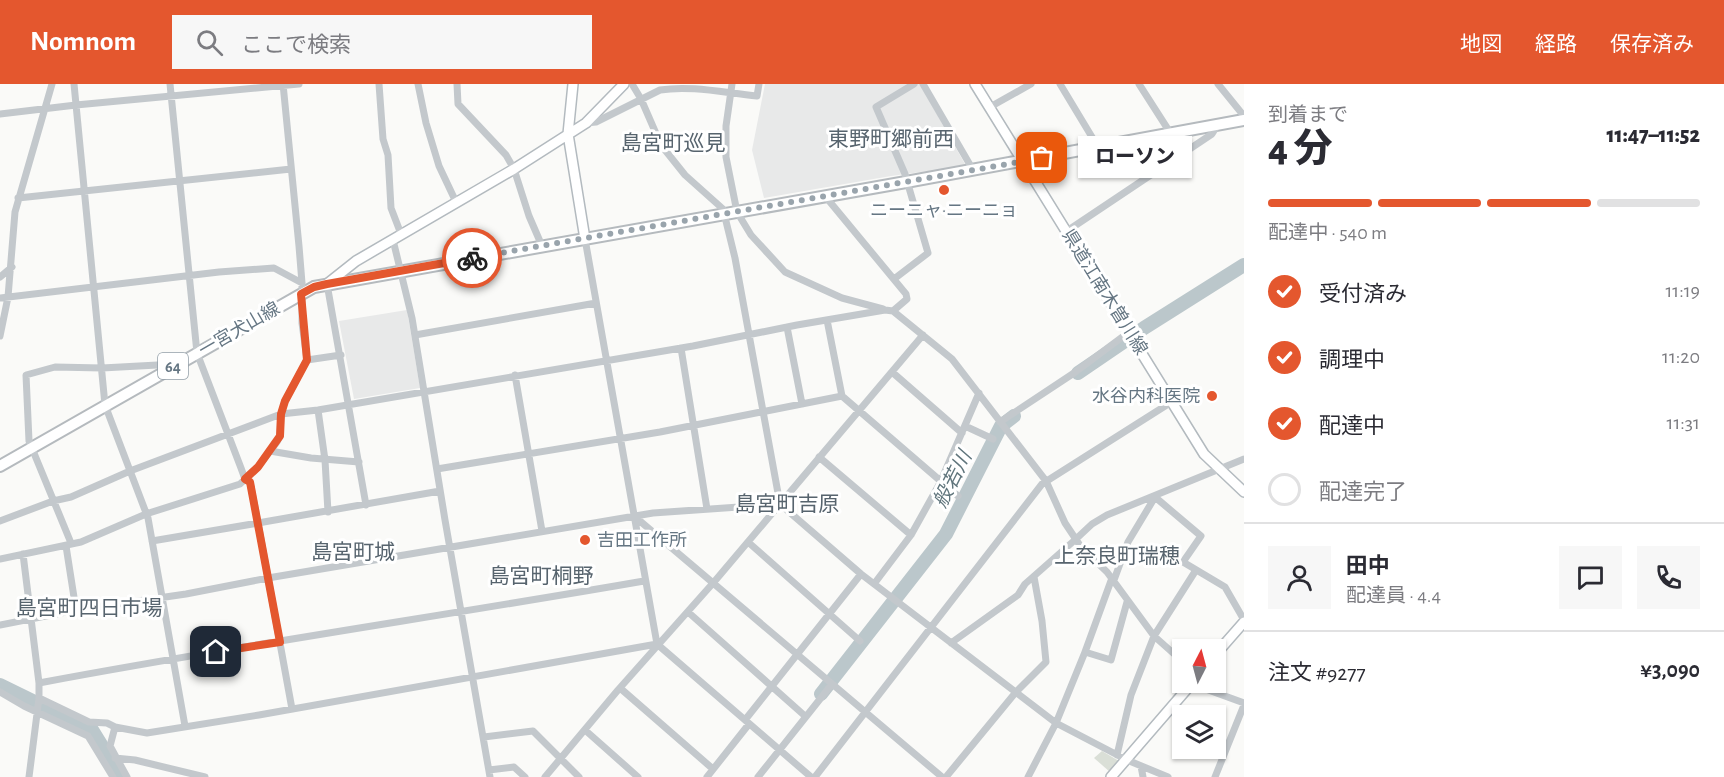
<!DOCTYPE html>
<html lang="ja">
<meta charset="utf-8">
<style>
:root{--surface:#fff;--page:#f7f7f7;--text:#2b2b33;--muted:#7c7c81;--line:#e1e1e2;--accent:#e4572e}
body{margin:0;font-family:"Alegreya Sans","Noto Sans JP",sans-serif;background:var(--page);color:var(--text);height:100vh;display:flex;flex-direction:column;font-size:22px;white-space:nowrap}
*{box-sizing:border-box;margin:0}
p{font-size:20px;color:var(--muted)}
.icon{flex:none;width:33px;height:33px;fill:none;stroke:currentColor;stroke-width:2;stroke-linecap:round;stroke-linejoin:round}
.map{position:relative;flex:1;overflow:hidden}
.sheet{display:flex;flex-direction:column;background:var(--surface);width:480px}
.sheet>*{flex:none}
.needle{width:39px;rotate:6deg}
.fabs{position:absolute;left:1172px;top:555px;display:grid;gap:12px}
.fabs a{display:grid;place-items:center;width:54px;height:54px;border-radius:0px;background:var(--surface);box-shadow:0 2px 4px #0004;font-size:30px}
.pin{position:absolute;display:grid;place-items:center;width:51px;height:51px;color:#fff;margin:-26px;border-radius:12px;box-shadow:0 3px 9px #0006}
.courier{position:absolute;display:grid;place-items:center;width:60px;height:60px;margin:-30px;border:4px solid #e4572e;border-radius:50%;background:#fff;color:#222;box-shadow:0 2px 8px #0007}
.bubble{position:absolute;height:42px;border-radius:0px;background:var(--surface);box-shadow:0 2px 4px #0004;font-size:20px;font-weight:800;line-height:42px;text-align:center}
.summary em{font-style:normal;font-weight:800}
.summary div{display:flex;flex-direction:column-reverse}
.summary{display:flex;align-items:center;justify-content:space-between;height:102px;padding:0 24px}
h1{font-size:39px;font-weight:800;line-height:45px}
.bar{display:grid;grid-template-columns:repeat(4,1fr);gap:9px 6px;align-content:center;height:72px;padding:0 24px}
.bar i{height:8px;border-radius:4px;background:var(--line)}
.bar .on{background:var(--accent)}
.bar p{grid-column:span 4}
.line{display:flex;align-items:center;gap:15px;padding:0 24px;border-top:2px solid var(--line)}
.line div{flex:1}
.round{display:grid;place-items:center;flex:none;width:63px;height:63px;border-radius:0px;background:var(--page)}
ol{padding:0 24px;list-style:none}
li{display:flex;align-items:center;gap:18px;height:66px}
li p{margin-inline-start:auto}
li .icon{padding:6px;border-radius:50%;background:var(--accent);color:#fff;stroke-width:4}
li:last-child{color:var(--muted)}
li i{width:33px;height:33px;border:3px solid var(--line);border-radius:50%}
header{display:flex;align-items:center;gap:36px;box-sizing:border-box;height:84px;padding:0 30px;background:var(--accent);color:#fff}
header strong{font-size:28px}
nav{display:flex;gap:33px;margin-inline-start:auto;font-size:21px}
.search{width:420px;height:54px;background:var(--page);display:flex;align-items:center;gap:15px;box-sizing:border-box;padding:0 21px;border-radius:0px;color:var(--muted);font-size:22px}
main{display:flex;flex:1;min-height:0}
.map>svg:first-child{display:block}
.built{fill:#e8e9e9}
.green{fill:#dadfd7}
.lines{fill:none;stroke-linecap:round;stroke-linejoin:round}
.river{stroke:#bbc7cb;stroke-width:14}
.secondary-casing{stroke:#b3babf;stroke-width:12}
.primary-casing{stroke:#b5babe;stroke-width:14}
.street{stroke:#c3c8cc;stroke-width:7}
.secondary{stroke:#fff;stroke-width:9}
.primary{stroke:#fff;stroke-width:10}
.done{stroke:#99a4ac;stroke-width:6;stroke-dasharray:0 10.8}
.route{stroke:#e4572e;stroke-width:8}
.poi-dot{fill:#e4572e;stroke:#fff;stroke-width:2}
.labels{text-anchor:middle;stroke-width:6;stroke-linejoin:round;paint-order:stroke}
.shield{fill:#fff;stroke:#939fa8;stroke-width:1.5}
.shield-label{font-size:16px;font-weight:bold;fill:#657683}
.poi-label{font-size:18px;fill:#657683;stroke:#fff}
.street-label{font-size:18px;fill:#657683;stroke:#fff}
.water-label{font-size:20px;font-style:italic;fill:#60757c;stroke:#fff}
.quarter-label{font-size:21px;fill:#57646e;stroke:#fff}
</style>
<header>
<strong>Nomnom</strong>
<div class="search"><svg class="icon" aria-label="search" viewBox="0 0 24 24"><circle cx="10" cy="10" r="6"/><path d="M15 15l6 6"/></svg>ここで検索</div>
<nav><a>地図</a><a>経路</a><a>保存済み</a></nav>
</header>
<main>
<div class="map">
<svg width="1244" height="693" viewBox="0 0 1244 693">
<rect width="100%" height="100%" fill="#fafaf8"/>
<path class="built" d="M765 0H920L966 82 891 92 764 114 752 66Z
M407 226 420 304 354 315 339 237Z"/>
<path class="green" d="M1102 667 1119 677 1110 688 1094 674Z"/>
<g class="lines">
<path class="river" d="M1078 289 1144 244 1244 181
M0 601 92 646 121 693
M821 610 946 450 1001 342 1014 332"/>
<defs>
<path id="secondary" d="M573 0 568 50 585 155
M975 0 1204 370 1244 408
M327 200 356 177 514 85 586 39 624 0
M1215 571 1244 538
M1111 693 1193 598"/>
<path id="primary" d="M0 382 314 203 906 98 1244 36"/>
</defs>
<use href="#secondary" class="secondary-casing"/>
<use href="#primary" class="primary-casing"/>
<path class="street" d="M74 0 105 321 148 434 185 642
M379 0 383 55 388 71 391 124 401 150
M418 0 426 39 439 82 456 118
M457 0 458 20 506 71 514 85 529 132 542 162
M632 0 641 15 661 61 685 91 723 125 735 174 780 420
M732 0 726 42V73L737 128 751 151 785 188 842 214 883 225
M923 0 973 86
M1060 0 1098 63
M1139 0 1171 50
M1218 0 1244 32
M990 23 1031 0
M0 30 76 21 299 0
M586 39 596 38 660 6C691 1 725 9 757 12L759 0
M825 112 906 210 907 215 893 227
M18 114 291 85
M1067 147 1212 50 1217 42
M585 155 657 560 811 693
M393 156 412 234 445 436 490 693
M0 193 12 183
M894 195 928 169 905 90 876 23 914 0
M327 200 366 421
M0 214 219 188 274 184 302 199
M827 236 842 312
M787 243 802 320
M415 251 596 219
M0 252 8 213 15 128 52 0
M681 264 707 425
M307 276 341 271
M892 288 962 349
M515 291 542 447
M318 326 325 376 328 428
M1000 338 1074 289 1129 248
M965 342 993 355
M270 367 311 374 359 378
M819 373 911 451
M437 385 660 348 842 312 958 412
M634 432 942 693
M0 437 53 417 71 413 130 387 281 330 318 326 693 262 797 241 885 226 893 227 952 275 1046 397 1065 439 1081 463 1107 488 1154 552 1182 577
M1076 455 1092 440 1107 431 1244 375
M152 457 258 439 250 398 245 395 241 384 197 269 170 0
M748 458 860 557
M71 459 29 357 26 291 55 283 102 284 176 280
M66 462 76 526
M23 470 39 599V614L29 693
M0 475 81 458 146 430 240 400 258 383 277 358 280 352 281 330 285 317 307 276 302 239V199L299 162 283 0
M1112 494 1085 568 1111 576 1127 518
M1114 496 1128 458 1155 413 1201 452 1183 478 1225 503 1244 536
M874 500 911 451 940 399 979 309
M688 528 805 632
M0 541 76 526 186 510 268 494 653 429 780 420 861 490 1056 639 1127 676 1168 693
M951 559 1018 511 1025 500 1076 455
M39 599C240 561 443 532 644 497
M1192 600 1244 619
M620 604 713 685
M0 608 24 622 88 652 113 693
M39 614 89 638 107 639 115 643
M292 625 258 439 440 407
M745 636 861 490
M585 646 638 693
M484 653 533 647 579 693
M1117 671 1131 611 1154 552 1196 486
M115 674 135 676 205 693
M1141 682 1143 693
M489 686 514 683 525 693
M127 693 110 662 115 643 147 649 259 631 657 560
M545 693 618 606 714 498 923 251
M707 693 749 640
M758 693 832 600
M815 693 1042 400 1173 317
M946 693 1016 608 1046 578 1042 537 1034 493
M1028 693 1056 639 1085 568
M1215 693 1244 621"/>
<use href="#secondary" class="secondary"/>
<use href="#primary" class="primary"/>
</g>
<g class="lines">
<path class="done" d="M472 174 1042 74"/>
<path class="route" d="M216 568 280 558 250 398 245 395 258 383 280 352 281 330 285 317 307 276 301 210 314 203 327 200 472 174"/>
</g>
<g class="poi-dot">
<circle cx="944" cy="106" r="6"/>
<circle cx="1212" cy="312" r="6"/>
<circle cx="585" cy="456" r="6"/>
</g>
<g class="labels">
<rect class="shield" x="158" y="269" width="30" height="26" rx="4.5"/>
<g class="shield-label">
<text x="173" y="288">64</text>
</g>
<g class="poi-label">
<text x="944" y="132">ニーニャ·ニーニョ</text>
<text x="1200" y="318" text-anchor="end">水谷内科医院</text>
<text x="597" y="462" text-anchor="start">吉田工作所</text>
</g>
<g class="street-label">
<text transform="translate(1105 208) rotate(58)" y="6">県道江南木曽川線</text>
<text transform="translate(239 245) rotate(-30)" y="6">一宮犬山線</text>
</g>
<g class="water-label">
<text transform="translate(952 395) rotate(-63)" y="7">般若川</text>
</g>
<g class="quarter-label">
<text x="891" y="62">東野町郷前西</text>
<text x="673" y="66">島宮町巡見</text>
<text x="787" y="427">島宮町吉原</text>
<text x="353" y="475">島宮町城</text>
<text x="1117" y="479">上奈良町瑞穂</text>
<text x="541" y="499">島宮町桐野</text>
<text x="89" y="531">島宮町四日市場</text>
</g>
</g>
</svg>
<div class="fabs">
<a><svg class="needle" viewBox="-14 -14 28 28"><path d="M0-13l5 13h-10z" fill="#e53935"/><path d="M0 13l5-13h-10z" fill="#7c7c81"/></svg></a>
<a><svg class="icon" aria-label="layers" viewBox="0 0 24 24"><path d="M12 4l9 5-9 5-9-5zM3 14l9 5 9-5"/></svg></a>
</div>
<div class="pin" style="left:1042px;top:74px;background:#ea580c"><svg class="icon" aria-label="bag" viewBox="0 0 24 24"><path d="M5 8h14l-1 12H6zM9 8a3 3 0 0 1 6 0"/></svg></div>
<div class="pin" style="left:216px;top:568px;background:#1f2937"><svg class="icon" aria-label="home" viewBox="0 0 24 24"><path d="M3 11l9-7 9 7M6 9v11h12V9"/></svg></div>
<div class="courier" style="left:472px;top:174px"><svg class="icon" aria-label="bike" viewBox="0 0 24 24"><circle cx="6" cy="16" r="4"/><circle cx="18" cy="16" r="4"/><path d="M6 16l4-8h5l3 8M10 8l3 8H6M13 5h3"/></svg></div>
<div class="bubble" style="left:1078px;top:52px;width:114px">ローソン</div>
</div>
<section class="sheet">
<div class="summary"><div><h1>4 分</h1><p>到着まで</p></div><em>11:47–11:52</em></div>
<div class="bar"><i class="on"></i><i class="on"></i><i class="on"></i><i></i><p>配達中 · 540 m</p></div>
<ol>
<li><svg class="icon" aria-label="check" viewBox="0 0 24 24"><path d="M5 12l5 5 9-10"/></svg>受付済み<p>11:19</p></li>
<li><svg class="icon" aria-label="check" viewBox="0 0 24 24"><path d="M5 12l5 5 9-10"/></svg>調理中<p>11:20</p></li>
<li><svg class="icon" aria-label="check" viewBox="0 0 24 24"><path d="M5 12l5 5 9-10"/></svg>配達中<p>11:31</p></li>
<li><i></i>配達完了</li>
</ol>
<div class="line" style="height:108px"><a class="round"><svg class="icon" aria-label="person" viewBox="0 0 24 24"><circle cx="12" cy="8" r="4"/><path d="M4 21q1-7 8-7t8 7"/></svg></a><div><b>田中</b><p>配達員 · 4.4</p></div><a class="round"><svg class="icon" aria-label="chat" viewBox="0 0 24 24"><path d="M4 5h16v11H9l-5 4z"/></svg></a><a class="round"><svg class="icon" aria-label="phone" viewBox="0 0 24 24"><path d="M5 4h4l2 5-3 2q2 4 5 5l2-3 5 2v4C11 20 4 13 5 4z"/></svg></a></div>
<div class="line" style="height:78px"><div>注文 #9277</div><b>¥3,090</b></div>
</section>
</main>
